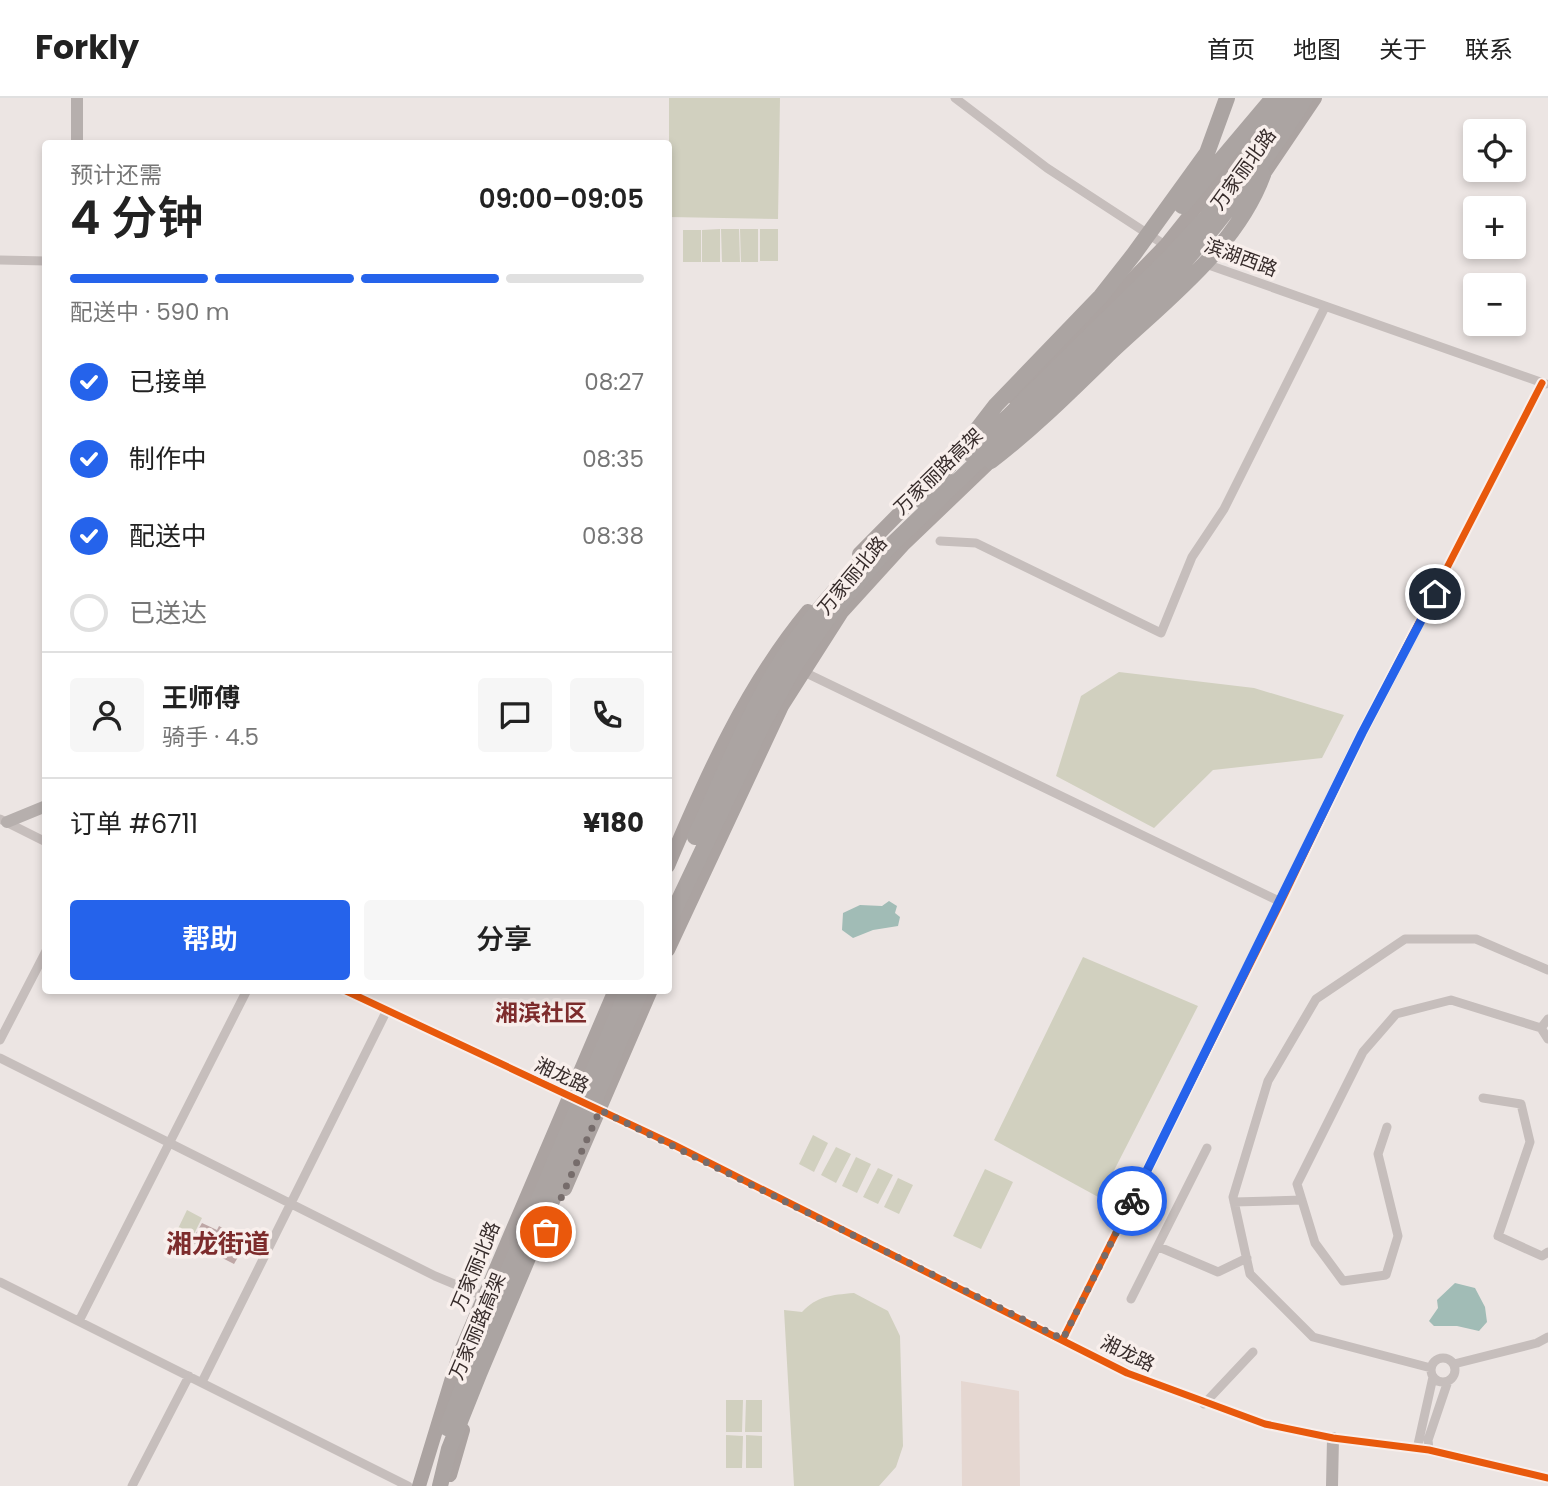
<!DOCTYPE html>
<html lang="zh">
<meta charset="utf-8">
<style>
:root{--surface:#fff;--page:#f6f6f6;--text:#222;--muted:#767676;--line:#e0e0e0;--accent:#2563eb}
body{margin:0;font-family:Poppins,"Noto Sans SC",sans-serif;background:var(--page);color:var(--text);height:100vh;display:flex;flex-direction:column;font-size:26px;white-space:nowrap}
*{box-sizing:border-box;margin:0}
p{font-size:23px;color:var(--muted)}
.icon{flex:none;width:38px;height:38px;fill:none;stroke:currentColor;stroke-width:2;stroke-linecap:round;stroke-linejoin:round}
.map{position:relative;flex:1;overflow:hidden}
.sheet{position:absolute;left:42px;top:42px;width:630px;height:854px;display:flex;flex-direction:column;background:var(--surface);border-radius:7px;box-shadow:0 4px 10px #0003}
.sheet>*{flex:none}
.tools{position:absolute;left:1463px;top:21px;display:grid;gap:14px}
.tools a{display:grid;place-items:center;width:63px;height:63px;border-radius:7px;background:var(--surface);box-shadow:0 4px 10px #0003;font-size:35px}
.pin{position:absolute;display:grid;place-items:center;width:60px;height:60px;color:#fff;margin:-30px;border:4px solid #fff;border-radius:50%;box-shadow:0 2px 7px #0007}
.courier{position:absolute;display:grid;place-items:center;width:70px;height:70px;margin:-35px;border:5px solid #2563eb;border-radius:50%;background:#fff;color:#222;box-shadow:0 2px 9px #0007}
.head em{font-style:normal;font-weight:600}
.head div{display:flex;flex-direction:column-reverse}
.head{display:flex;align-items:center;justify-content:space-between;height:119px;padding:0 28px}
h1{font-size:46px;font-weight:600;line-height:52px}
.bar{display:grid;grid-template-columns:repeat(4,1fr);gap:10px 7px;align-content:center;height:84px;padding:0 28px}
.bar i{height:9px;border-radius:5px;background:var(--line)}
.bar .current{background:var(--accent)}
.bar p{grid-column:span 4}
.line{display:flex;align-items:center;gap:18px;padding:0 28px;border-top:2px solid var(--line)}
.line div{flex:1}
.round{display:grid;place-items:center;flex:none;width:74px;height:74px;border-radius:7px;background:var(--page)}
ol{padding:0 28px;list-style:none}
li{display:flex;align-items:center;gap:21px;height:77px}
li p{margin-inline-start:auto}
li .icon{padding:7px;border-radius:50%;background:var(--accent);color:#fff;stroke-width:4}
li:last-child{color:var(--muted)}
li i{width:38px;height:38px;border:4px solid var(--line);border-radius:50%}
.cta{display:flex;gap:14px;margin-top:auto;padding:14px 28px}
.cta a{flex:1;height:80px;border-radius:7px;background:var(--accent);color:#fff;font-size:28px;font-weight:600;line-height:80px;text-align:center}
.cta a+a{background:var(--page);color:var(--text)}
header{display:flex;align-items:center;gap:42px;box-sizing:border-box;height:98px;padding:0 35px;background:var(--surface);border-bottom:2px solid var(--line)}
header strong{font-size:33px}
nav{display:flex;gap:38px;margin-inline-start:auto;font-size:24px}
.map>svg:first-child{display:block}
.green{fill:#d1d0bf}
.plaza{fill:#e5d7d1}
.water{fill:#a1bcb6}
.building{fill:#bea7a6}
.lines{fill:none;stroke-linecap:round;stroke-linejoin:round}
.street{stroke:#c6bebc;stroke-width:9}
.secondary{stroke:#b6afad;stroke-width:12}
.primary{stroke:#aba3a1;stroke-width:14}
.highway{stroke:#aba4a2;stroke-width:16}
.cycleway-casing{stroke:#f8efec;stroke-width:11}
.cycleway{stroke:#e8590c;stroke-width:7}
.done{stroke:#766c6b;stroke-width:7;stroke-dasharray:0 12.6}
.route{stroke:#2563eb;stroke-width:9}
.labels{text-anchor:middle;stroke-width:7;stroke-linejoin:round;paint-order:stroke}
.street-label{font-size:19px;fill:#362b2a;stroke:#f8efec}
.quarter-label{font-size:23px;font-weight:bold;fill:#7d2c2c;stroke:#f8efec}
.district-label{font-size:26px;font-weight:bold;fill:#7d2c2c;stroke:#f8efec}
</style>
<header>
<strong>Forkly</strong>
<nav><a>首页</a><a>地图</a><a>关于</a><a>联系</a></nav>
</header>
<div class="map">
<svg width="1548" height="1388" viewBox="0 0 1548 1388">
<rect width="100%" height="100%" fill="#ece5e3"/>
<path class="green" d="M669 0H780L778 121 669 119Z
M720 131V164H702V132Z
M721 131H739L740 164H722Z
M740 131H758V164H741Z
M760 131H778V163H760Z
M683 132H701V164H683Z
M1119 574 1254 590 1344 617 1322 660 1213 672 1154 730 1056 678 1081 598Z
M1083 859 1198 908 1100 1100 994 1042Z
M813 1037 828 1045 814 1074 799 1066Z
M836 1049 851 1056 836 1085 821 1077Z
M856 1059 871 1066 857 1095 842 1088Z
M878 1070 893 1077 878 1106 863 1099Z
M985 1071 1013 1084 981 1151 953 1138Z
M898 1080 913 1087 899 1116 884 1109Z
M187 1112 202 1120 188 1148 173 1141Z
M854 1195 888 1213 900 1238 903 1348 896 1369 879 1388H794L784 1212 802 1214C817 1198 831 1197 854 1195Z
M726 1302H743L742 1334H726Z
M746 1302H762V1334H745Z
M726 1337 743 1338 742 1370H726Z
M746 1337 762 1338V1370H746Z"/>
<path class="plaza" d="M961 1283 1019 1293 1020 1388H962Z"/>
<path class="water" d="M889 803 897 808 895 815 900 819 898 828 873 832 853 840 842 832 843 815 860 807 882 808Z
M1455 1185 1475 1190 1485 1209 1487 1224 1479 1233 1457 1228H1434L1429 1223 1438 1210 1437 1202Z"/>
<path class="building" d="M202 1125 217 1132 219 1128 230 1134 227 1139 245 1147 234 1166 191 1144Z"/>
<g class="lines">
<path class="street" d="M955 0 1047 70 1168 149
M0 162 46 163
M1203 165 1546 286
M940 443 976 445 1161 535 1192 459 1224 411 1325 209
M804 574 1281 804
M0 721 46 744
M344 892 574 1000
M1548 921 1541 930 1548 941
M0 942 46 853
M0 960 435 1178 483 1198
M1483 1000 1521 1006 1530 1044 1498 1138 1542 1158 1548 1154
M596 1010 674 1047 1127 1275 1265 1326 1333 1340 1429 1352 1548 1380
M1387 1029 1378 1056 1398 1138 1386 1177 1343 1183 1315 1145 1297 1086 1363 954 1396 916 1451 902 1541 930
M1234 1104 1302 1102
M1159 1149 1218 1174 1247 1160
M0 1184 408 1388
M1131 1201 1207 1050
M79 1223 247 892
M1063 1241 1281 804 1362 635 1542 285
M1431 1272a12 12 0 1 1 24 0a12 12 0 1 1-24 0Z
M1454 1266 1537 1245 1548 1239
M1431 1270 1313 1239 1250 1176 1233 1099 1268 983 1316 901 1405 841H1476L1548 872
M202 1284 386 914
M1204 1306 1253 1254
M1417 1351 1433 1279
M1429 1352 1428 1342 1448 1283
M132 1388 189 1278"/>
<path class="secondary" d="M77 0V46
M7 724 46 708
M1332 1388 1333 1340"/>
<path class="primary" d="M1257 86 1315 0
M1015 301 1165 148 1257 33
M859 456 928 386
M668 768C706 678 746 588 808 513
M668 852 782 608 842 514 903 447 999 355
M565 1091 651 892
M450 1377 463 1332
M419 1388 459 1257 615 892"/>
<path class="highway" d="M1182 108 1273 0
M970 356 1167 162 1206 120 1289 0
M991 363C1034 330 1071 293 1110 255 1165 203 1236 150 1263 77
M922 403 996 307 1101 198 1134 156 1207 55 1227 0
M695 739C723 680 752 605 788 553 813 516 843 482 874 451
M668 825 761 629 795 567 835 510 887 451 1179 170C1226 117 1268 61 1305 0
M447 1330 498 1197 628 892
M440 1388 449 1351 479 1276 641 892"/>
<defs>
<path id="cycleway" d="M344 892 674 1047 1127 1275 1265 1326 1333 1340 1429 1352 1548 1380
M1063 1241 1281 804 1362 635 1542 285"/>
</defs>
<use href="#cycleway" class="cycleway-casing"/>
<use href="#cycleway" class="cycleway"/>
</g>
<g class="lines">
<path class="done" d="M546 1134 600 1012 1063 1241 1132 1103"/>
<path class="route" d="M1132 1103 1362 635 1435 496"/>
</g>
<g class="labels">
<g class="street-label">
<text transform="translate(1243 71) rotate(-54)" y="7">万家丽北路</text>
<text transform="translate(1241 159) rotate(20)" y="7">滨湖西路</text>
<text transform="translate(938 373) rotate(-44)" y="7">万家丽路高架</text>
<text transform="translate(852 477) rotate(-50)" y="7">万家丽北路</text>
<text transform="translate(562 977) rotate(25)" y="7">湘龙路</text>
<text transform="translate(475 1168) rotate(-67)" y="7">万家丽北路</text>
<text transform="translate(477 1228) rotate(-67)" y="7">万家丽路高架</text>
<text transform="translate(1128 1255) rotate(26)" y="7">湘龙路</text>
</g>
<g class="quarter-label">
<text x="541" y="923">湘滨社区</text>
</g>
<g class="district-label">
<text x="218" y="1155">湘龙街道</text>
</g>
</g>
</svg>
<div class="tools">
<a><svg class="icon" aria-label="locate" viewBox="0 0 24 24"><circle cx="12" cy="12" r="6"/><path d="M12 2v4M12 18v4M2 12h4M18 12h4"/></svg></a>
<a>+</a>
<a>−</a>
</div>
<div class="pin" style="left:546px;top:1134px;background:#ea580c"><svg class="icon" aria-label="bag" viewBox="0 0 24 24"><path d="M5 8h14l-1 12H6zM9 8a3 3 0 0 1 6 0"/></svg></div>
<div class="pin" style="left:1435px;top:496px;background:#1f2937"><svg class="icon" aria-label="home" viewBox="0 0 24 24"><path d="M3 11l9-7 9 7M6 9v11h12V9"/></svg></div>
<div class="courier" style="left:1132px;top:1103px"><svg class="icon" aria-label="bike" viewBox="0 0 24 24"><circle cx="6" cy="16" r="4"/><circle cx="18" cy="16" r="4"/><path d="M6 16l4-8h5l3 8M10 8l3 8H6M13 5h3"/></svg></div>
<section class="sheet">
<div class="head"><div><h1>4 分钟</h1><p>预计还需</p></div><em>09:00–09:05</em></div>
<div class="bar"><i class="current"></i><i class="current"></i><i class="current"></i><i></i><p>配送中 · 590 m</p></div>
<ol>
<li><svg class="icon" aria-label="check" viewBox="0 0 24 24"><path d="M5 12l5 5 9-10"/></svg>已接单<p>08:27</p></li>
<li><svg class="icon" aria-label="check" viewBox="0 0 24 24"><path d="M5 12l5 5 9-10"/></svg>制作中<p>08:35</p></li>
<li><svg class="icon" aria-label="check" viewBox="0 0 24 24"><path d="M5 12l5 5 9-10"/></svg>配送中<p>08:38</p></li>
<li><i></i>已送达</li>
</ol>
<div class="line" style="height:126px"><a class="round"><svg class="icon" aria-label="person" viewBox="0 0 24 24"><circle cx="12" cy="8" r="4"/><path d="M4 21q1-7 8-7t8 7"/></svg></a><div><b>王师傅</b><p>骑手 · 4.5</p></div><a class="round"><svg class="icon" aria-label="chat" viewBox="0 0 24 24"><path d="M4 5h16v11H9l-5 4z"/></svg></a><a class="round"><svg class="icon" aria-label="phone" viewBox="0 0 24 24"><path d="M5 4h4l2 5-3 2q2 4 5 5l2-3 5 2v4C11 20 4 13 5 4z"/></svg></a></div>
<div class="line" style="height:91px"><div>订单 #6711</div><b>¥180</b></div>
<div class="cta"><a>帮助</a><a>分享</a></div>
</section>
</div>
